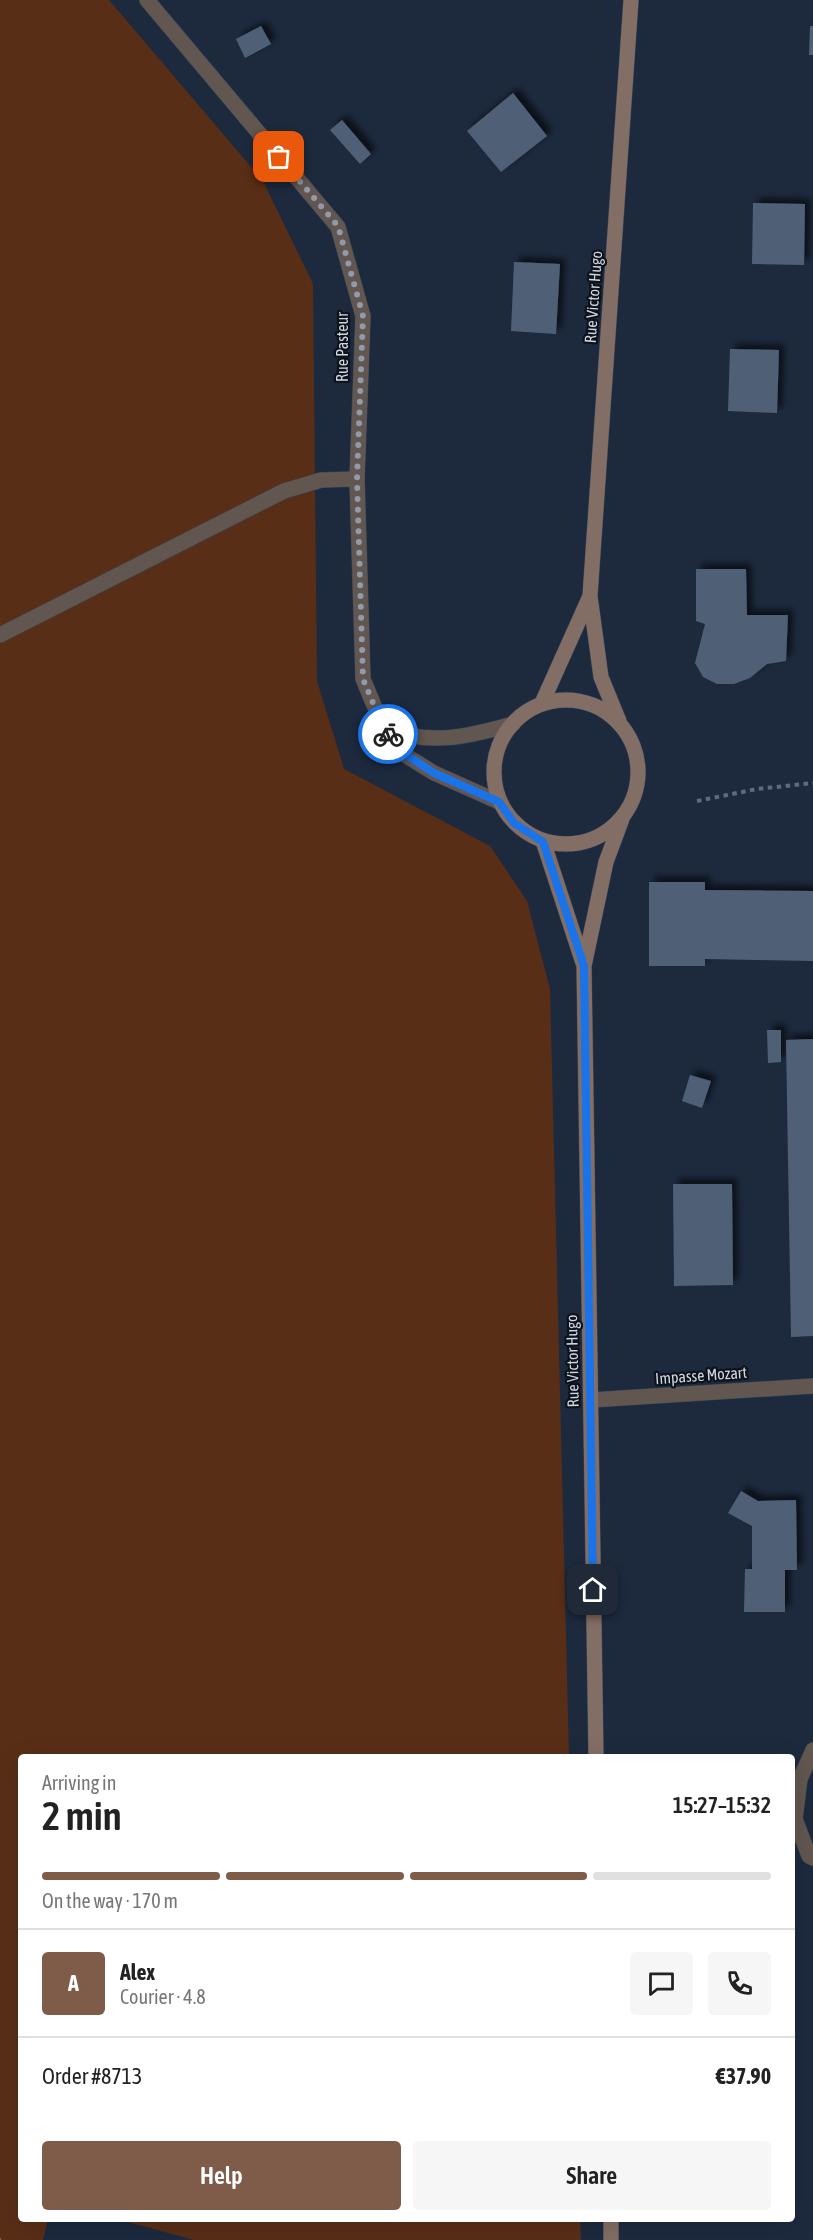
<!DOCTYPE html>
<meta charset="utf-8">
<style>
:root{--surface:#fff;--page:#f6f6f6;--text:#222;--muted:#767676;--line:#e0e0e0;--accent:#7f5c4a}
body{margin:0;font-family:"Asap Condensed",sans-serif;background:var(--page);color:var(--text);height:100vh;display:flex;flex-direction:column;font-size:22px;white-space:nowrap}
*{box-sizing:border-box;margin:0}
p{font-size:20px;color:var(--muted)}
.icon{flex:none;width:33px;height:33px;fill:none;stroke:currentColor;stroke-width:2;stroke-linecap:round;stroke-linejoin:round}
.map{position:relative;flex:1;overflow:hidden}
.side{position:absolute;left:18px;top:1754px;width:777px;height:468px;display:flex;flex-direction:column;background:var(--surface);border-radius:6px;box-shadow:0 6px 24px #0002}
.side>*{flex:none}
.pin{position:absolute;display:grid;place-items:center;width:51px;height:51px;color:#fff;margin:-26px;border-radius:12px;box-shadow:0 3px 9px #0006}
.courier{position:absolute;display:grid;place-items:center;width:60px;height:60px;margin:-30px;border:4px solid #1a73e8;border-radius:50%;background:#fff;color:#222;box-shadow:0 2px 8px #0007}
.overview em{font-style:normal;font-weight:600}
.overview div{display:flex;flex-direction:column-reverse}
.overview{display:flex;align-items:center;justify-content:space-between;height:102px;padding:0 24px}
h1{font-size:39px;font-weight:600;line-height:45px}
.bar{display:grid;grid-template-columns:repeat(4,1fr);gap:9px 6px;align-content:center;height:72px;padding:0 24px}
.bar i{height:8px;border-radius:4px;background:var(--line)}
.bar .active{background:var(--accent)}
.bar p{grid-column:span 4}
.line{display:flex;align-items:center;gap:15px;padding:0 24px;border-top:2px solid var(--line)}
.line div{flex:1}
.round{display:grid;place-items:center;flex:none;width:63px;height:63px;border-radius:6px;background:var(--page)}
.primary-button{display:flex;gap:12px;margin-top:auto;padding:12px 24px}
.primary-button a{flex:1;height:69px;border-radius:6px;background:var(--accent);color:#fff;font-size:24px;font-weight:600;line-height:69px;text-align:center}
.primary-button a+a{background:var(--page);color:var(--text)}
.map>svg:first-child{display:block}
.green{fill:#592e17}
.building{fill:#505f76;filter:url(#shadow)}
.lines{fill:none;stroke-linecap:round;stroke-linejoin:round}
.lane-casing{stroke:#394659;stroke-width:16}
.street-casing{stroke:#394659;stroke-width:16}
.secondary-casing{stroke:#394659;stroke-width:16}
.path{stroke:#5f6a7c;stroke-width:4;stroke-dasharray:4.5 4.5;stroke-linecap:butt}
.lane{stroke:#625650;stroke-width:15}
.street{stroke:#625650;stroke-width:15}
.secondary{stroke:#826e65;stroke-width:15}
.done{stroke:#909aaa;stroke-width:6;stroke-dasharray:0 10.8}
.route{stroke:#1a73e8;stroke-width:8}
.labels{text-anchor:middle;stroke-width:4.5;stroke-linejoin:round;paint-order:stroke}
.street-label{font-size:16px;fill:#ced6e4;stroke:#0d121b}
</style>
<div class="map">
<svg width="813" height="2240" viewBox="0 0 813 2240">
<defs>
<filter id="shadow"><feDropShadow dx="5.5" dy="-5.5" stdDeviation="3" flood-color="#0009"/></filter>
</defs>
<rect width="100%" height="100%" fill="#1d2a3e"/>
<path class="green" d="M0 0H109L263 181 313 284 317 681 344 769 490 846 527 901 550 989 569 1756H21V2218L48 2219 43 2240H0Z
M580 2218 581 2240H194L117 2219Z"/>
<path class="building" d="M261 26 271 44 245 58 236 39Z
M810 26H813V55H809Z
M513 93 547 136 501 172 467 131Z
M342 120 371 154 360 164 330 130Z
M753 203 805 204 804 265 752 264Z
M514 262 560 264 556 334 511 331Z
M730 349 779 350 777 413 728 411Z
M696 569H746L747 615H788L786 661 767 664 750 678 734 684H717L703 677 695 663 705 624 696 621Z
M649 882H705V890L813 891V961L705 959V966H649Z
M767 1030H781V1062L768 1063Z
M813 1039V1336L791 1337 786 1040Z
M690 1075 711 1081 702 1108 682 1101Z
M673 1184H732L733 1285 674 1286Z
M741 1491 758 1501 796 1500 797 1570H785V1612H744L745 1569H752V1526L728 1513Z"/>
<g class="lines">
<defs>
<path id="lane" d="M0 635 284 491 321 480 357 479
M591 1400 813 1386"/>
<path id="street" d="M147 0 338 227 363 316 357 479 363 679 383 727 405 755 434 773 499 802
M384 728C430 746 467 737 513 724
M813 1750 800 1779 795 1819 809 1856 813 1858"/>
<path id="secondary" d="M494 772a72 72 0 1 1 144 0a72 72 0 1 1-144 0Z
M542 703 590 596
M619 721 601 677 590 596 631 0
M543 841 583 963
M596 1756 584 966 606 862 622 819
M611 2218V2240"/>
</defs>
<use href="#lane" class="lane-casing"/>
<use href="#street" class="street-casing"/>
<use href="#secondary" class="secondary-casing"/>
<path class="path" d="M697 801 757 789 813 783
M0 2240H1"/>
<use href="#lane" class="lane"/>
<use href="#street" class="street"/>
<use href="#secondary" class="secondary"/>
</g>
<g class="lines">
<path class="done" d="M279 157 338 226 363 316 357 479 363 679 383 727 388 734"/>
<path class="route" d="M388 734 405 754 434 773 499 802 514 823 543 842 584 966 593 1590"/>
</g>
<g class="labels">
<g class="street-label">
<text transform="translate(593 297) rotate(-86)" y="6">Rue Victor Hugo</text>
<text transform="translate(342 347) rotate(-90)" y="6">Rue Pasteur</text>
<text transform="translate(572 1361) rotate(-91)" y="6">Rue Victor Hugo</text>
<text transform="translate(701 1375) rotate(-4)" y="6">Impasse Mozart</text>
</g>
</g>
</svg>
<div class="pin" style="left:279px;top:157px;background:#ea580c"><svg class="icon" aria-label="bag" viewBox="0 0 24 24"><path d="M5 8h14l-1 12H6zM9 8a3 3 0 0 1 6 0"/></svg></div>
<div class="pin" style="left:593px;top:1590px;background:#1f2937"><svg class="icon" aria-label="home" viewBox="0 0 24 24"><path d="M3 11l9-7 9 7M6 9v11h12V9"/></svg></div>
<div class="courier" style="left:388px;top:734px"><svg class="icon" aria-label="bike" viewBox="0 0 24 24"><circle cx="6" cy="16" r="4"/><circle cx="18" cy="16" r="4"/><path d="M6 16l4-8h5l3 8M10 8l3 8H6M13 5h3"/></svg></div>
<section class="side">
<div class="overview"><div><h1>2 min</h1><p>Arriving in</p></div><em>15:27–15:32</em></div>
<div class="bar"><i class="active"></i><i class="active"></i><i class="active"></i><i></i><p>On the way · 170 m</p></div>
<div class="line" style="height:108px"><b class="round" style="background:var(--accent);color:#fff">A</b><div><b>Alex</b><p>Courier · 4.8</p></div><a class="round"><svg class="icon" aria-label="chat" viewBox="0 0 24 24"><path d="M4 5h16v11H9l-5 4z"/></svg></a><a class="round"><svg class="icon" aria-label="phone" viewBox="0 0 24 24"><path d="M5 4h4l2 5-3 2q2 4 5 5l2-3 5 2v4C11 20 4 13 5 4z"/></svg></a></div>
<div class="line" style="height:78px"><div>Order #8713</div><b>€37.90</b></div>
<div class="primary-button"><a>Help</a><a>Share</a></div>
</section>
</div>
